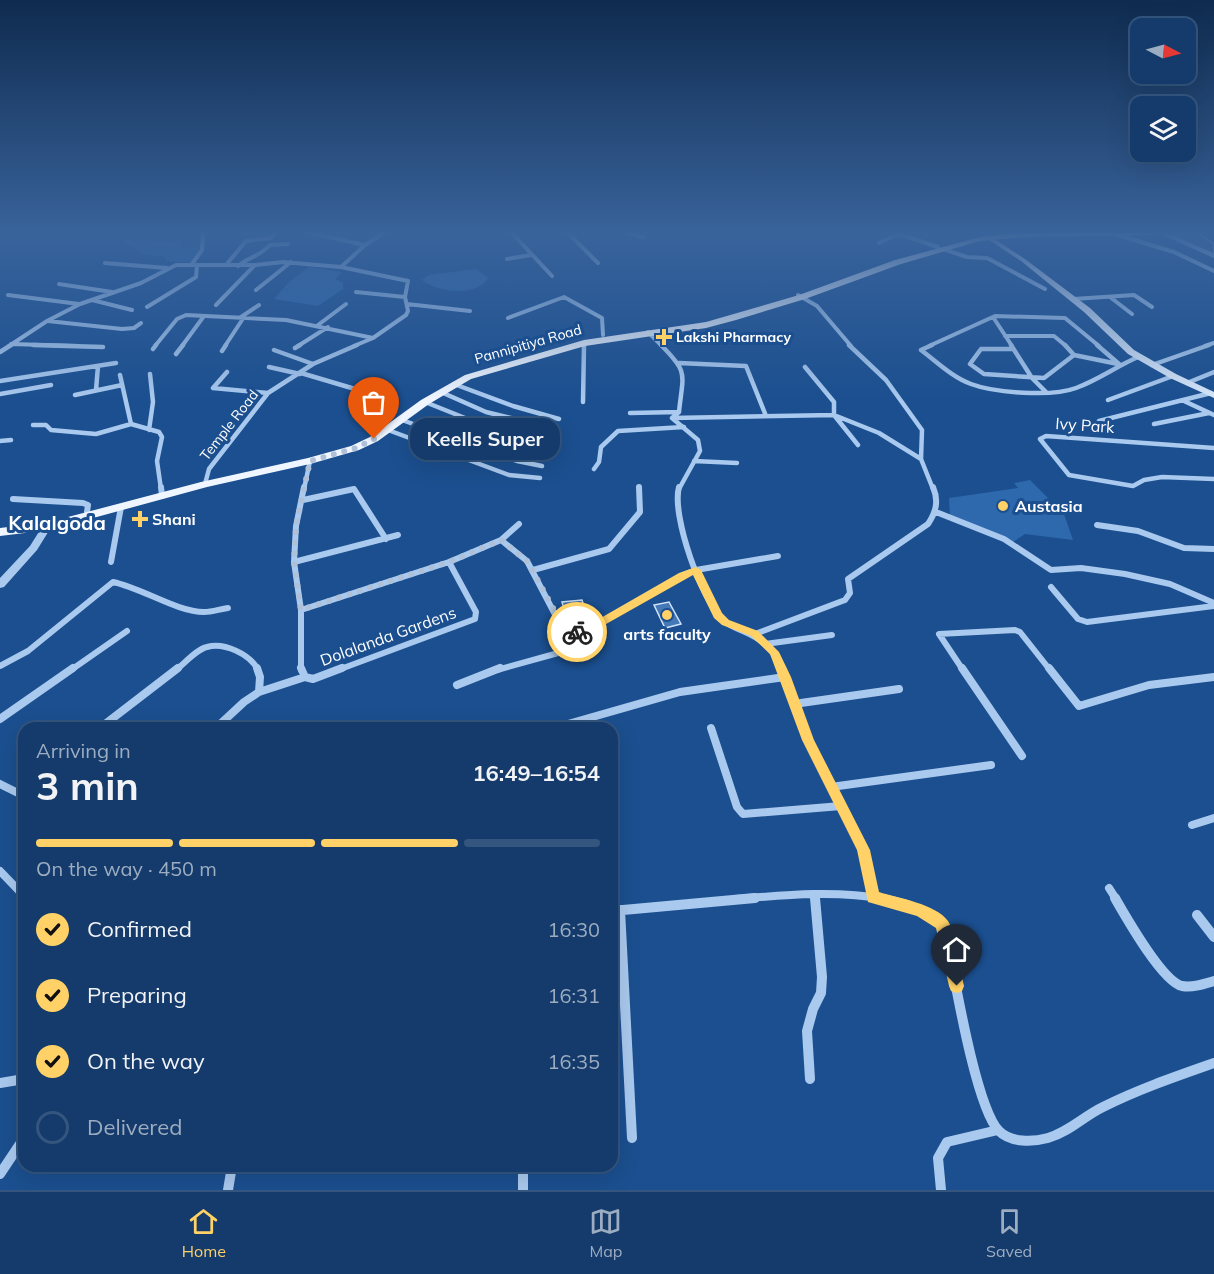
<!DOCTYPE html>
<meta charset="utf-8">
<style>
:root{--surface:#143b6b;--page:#1d4271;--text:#f1f3f6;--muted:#9dadc1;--line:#33557e;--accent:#ffd166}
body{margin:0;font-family:Mulish,sans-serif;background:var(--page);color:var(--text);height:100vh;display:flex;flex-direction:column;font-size:22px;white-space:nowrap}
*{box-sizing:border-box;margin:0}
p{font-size:20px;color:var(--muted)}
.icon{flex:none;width:33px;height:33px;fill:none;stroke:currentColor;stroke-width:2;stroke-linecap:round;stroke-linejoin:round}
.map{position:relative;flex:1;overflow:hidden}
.details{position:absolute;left:18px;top:722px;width:600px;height:450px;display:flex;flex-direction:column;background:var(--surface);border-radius:18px;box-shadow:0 6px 24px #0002,0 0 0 2px var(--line)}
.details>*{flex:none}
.needle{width:39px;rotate:96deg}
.controls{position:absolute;left:1130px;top:18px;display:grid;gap:12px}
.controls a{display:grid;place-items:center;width:66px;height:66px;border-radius:12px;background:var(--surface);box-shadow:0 6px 24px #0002,0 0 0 2px var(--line);font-size:30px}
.pin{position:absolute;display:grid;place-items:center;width:51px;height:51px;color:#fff;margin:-62px -26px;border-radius:50% 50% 50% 0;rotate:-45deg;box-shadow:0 0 6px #0007}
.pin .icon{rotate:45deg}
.courier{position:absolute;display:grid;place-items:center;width:60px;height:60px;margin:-30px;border:4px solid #ffd166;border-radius:50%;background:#fff;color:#222;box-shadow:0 2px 8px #0007}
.bubble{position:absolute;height:42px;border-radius:18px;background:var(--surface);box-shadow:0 6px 24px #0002,0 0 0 2px var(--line);font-size:20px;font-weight:700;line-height:42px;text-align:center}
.overview em{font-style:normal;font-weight:700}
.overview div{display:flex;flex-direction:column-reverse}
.overview{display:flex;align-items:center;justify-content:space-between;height:102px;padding:0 18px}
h1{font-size:39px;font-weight:700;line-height:45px}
.bar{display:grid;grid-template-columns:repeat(4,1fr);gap:9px 6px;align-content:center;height:72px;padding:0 18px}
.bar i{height:8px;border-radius:4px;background:var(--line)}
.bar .current{background:var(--accent)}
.bar p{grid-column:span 4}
ol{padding:0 18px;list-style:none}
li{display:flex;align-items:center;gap:18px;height:66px}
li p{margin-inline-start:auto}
li .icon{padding:6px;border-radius:50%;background:var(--accent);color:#111;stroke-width:4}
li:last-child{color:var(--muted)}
li i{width:33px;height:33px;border:3px solid var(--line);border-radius:50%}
.tab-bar{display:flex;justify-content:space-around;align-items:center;height:84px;border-top:2px solid var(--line);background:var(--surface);font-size:16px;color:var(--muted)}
.tab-bar a{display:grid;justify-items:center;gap:3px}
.tab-bar .current{color:var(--accent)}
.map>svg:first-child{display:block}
.green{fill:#2e69ad}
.water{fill:#3c6290;stroke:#9cc4f0;stroke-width:1.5}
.building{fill:#4478b7;stroke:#cfe3fa;stroke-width:1.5}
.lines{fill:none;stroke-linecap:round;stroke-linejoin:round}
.minor-far4{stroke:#a9c9ee;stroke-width:4}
.minor-far3{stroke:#a9c9ee;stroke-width:4.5}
.minor-far2{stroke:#a9c9ee;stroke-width:6}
.minor-far1{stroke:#a9c9ee;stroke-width:8}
.minor{stroke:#a9c9ee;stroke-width:10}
.tertiary{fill:#a9c9ee;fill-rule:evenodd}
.secondary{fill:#d6e6fa;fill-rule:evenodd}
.primary{fill:#f0f6ff;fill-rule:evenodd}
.route{fill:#ffd166}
.done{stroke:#afc1d8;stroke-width:6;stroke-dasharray:0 10.8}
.poi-dot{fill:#ffd166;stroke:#1b4f8f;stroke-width:2}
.labels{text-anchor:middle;stroke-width:6;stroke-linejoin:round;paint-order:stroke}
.far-poi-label{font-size:14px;font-weight:bold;fill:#fff;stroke:#1b4f8f;text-anchor:start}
.far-street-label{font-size:14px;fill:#fff;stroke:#1b4f8f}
.street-label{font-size:16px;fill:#fff;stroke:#1b4f8f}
.poi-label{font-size:16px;font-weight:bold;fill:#fff;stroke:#1b4f8f;text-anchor:start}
.quarter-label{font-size:20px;font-weight:bold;fill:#fff;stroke:#1b4f8f}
</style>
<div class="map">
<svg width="1214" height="1190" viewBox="0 0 1214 1190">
<rect width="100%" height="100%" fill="#1b4f8f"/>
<path class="green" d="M122 240 181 242 182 248 203 247 201 256 195 263 166 261 163 256C145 257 135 251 122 240Z
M309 267 342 272 335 279 343 283V289L318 306 274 299 289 282Z
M476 269 488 278C476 298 437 292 422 280L429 275Z
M1030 480 1064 514 1073 540 1025 534 1013 542 950 517 949 498 1018 488 1014 483Z"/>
<path class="water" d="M1198 233 1214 244V254L1167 234Z"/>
<path class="building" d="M582 600 585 610 565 613 562 602Z
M669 602 681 624 665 628 654 605Z"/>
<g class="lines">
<path class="minor-far4" d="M311 233 365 245
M512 233 552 276
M568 233 598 263
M628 233 643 237
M1163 233 1214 256
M899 234 938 247
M1118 235 1174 252 1214 271
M879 243 900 233
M943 249 967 257 987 258 1045 289
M507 259 531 255
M105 263 167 268
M192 264 202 250 203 233
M226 265 246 241 271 238 275 233
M238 266C250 256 259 257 270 245L288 244
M341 267 408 281 405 297 408 311 406 315 373 338 354 346
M59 284 112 292
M256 290 291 262
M356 292 405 297
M8 295 79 304
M798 295 817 306 851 346
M1110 297 1132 314
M1073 299 1134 295 1152 307
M92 300 132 310
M407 304 470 311
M216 305 255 265
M147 307 196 277 197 265
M241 317 259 305
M993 317 1012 346
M508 318 564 297 602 318 603 335
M48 321 122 329 134 328 141 323
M318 325 346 304
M648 332 662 346
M1005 336H1054L1066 346
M11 344 79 346
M9 346 47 321 80 304 141 283 176 265H255L283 262 341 267 365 245 384 233
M155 346 177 319 186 315 286 320 373 338
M182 346 204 316
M225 346 244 317
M298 346 328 327
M584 346V343
M929 346 995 316 1065 318 1099 346
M1205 346 1214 343"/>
<path class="minor-far3" d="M33 345 103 347
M661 345C689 373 683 373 679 412L672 418 698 440 700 451 679 489
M849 345 886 380 922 430 921 459 933 489
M932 345 921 350C937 362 952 377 971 384 995 393 1052 397 1076 388 1098 380 1117 366 1138 357
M1011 345 1032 378 1046 392
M1065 345 1074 355 1118 364
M1097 345 1119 364
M295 348 300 345
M153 349 156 345
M1013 349H981L970 364 984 374 1044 378 1074 355
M274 350 313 364
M222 351 226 345
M0 352 11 345
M176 354 183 345
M679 363 746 366 766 416
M1152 365 1209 345
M269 367 300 374
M805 367 834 402V415L858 445
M227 372 213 388 268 393
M301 373 355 389
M120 375 131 424
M0 381 116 363
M1187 383 1214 372
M454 384 513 406 559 419
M96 390 98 366
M441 392 486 412 527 422
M0 394 51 385
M75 395 122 385
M1108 400 1173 376
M1184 401 1214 415
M425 402 480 424 534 441
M583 402 584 345
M630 413 679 412
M672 418 834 415 879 433 921 459
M402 420 517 461 542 466
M1099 421 1211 393
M131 424 159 432 162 437 157 461 161 489
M1154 424 1209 413
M33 425H46L51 430 96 434 131 424
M149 430 153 402 150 374
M388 430 509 475 540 478
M0 441 11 440
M1214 448 1046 436 1040 439 1069 475 1133 486 1144 480 1162 477 1214 479
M694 461 737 463
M594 469 599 462 601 447 618 431 684 427
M205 484 209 469 268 393 313 364 357 345
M304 489 310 461"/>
<path class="minor-far2" d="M161 487 162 496
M679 487C671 515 702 602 724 621 730 626 738 629 745 632 764 640 774 651 783 670
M13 499 83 503 88 505 87 512
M303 500 354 489 386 539
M936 512 1004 539 1051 570 1081 568 1125 574 1170 584 1214 603
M1097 525 1138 531 1184 548 1214 549
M111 562 121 507
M294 562 398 535
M449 562 501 540 519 524
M533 570 609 549 640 512 639 487
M1051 587 1078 619 1087 622 1214 606
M301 610V670
M301 610 294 562 296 526 304 487
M301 610 449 562 476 612 475 619 338 670
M755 634 845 600 850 593 848 579 928 524C936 512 939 501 933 487
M568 635 595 626 683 575 696 570 778 556
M765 644 832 635
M0 666 28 651 113 582C142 588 177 612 204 612 212 612 220 609 228 608
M71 670 127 631
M176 670C185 663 197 649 207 647 224 642 250 654 258 670
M497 670 569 650 571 645 527 561 501 540
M963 670 939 634 1015 630 1020 632 1050 670"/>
<path class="minor-far1" d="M257 668 260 677 259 692
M301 668 305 677 313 679 342 668
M782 668 807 738 862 848 873 897
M962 668 1022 756
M1049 668 1079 706 1149 685 1214 677
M457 685 500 668
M794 704 899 689
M0 719 73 668
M100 728 178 668
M216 728 244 702 259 692 305 677
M554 728 680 692 785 677
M711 728 737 807 743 814 841 806
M0 784 24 796
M831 787 991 765
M1192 825 1214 818
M0 871 24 896
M1109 888 1116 899
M815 896V899
M736 899C784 895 836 890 884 899"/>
<path class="minor" d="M876 898C901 902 927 909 945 929 953 968 975 1107 999 1131 1011 1143 1033 1142 1048 1138 1069 1132 1084 1116 1103 1107 1139 1089 1177 1076 1214 1063
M1115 898C1126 917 1162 981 1182 986 1193 988 1204 984 1214 981
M620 910 632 1138
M612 911 755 898
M1197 915 1214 937
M810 1079 807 1031 813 1009 821 993 822 977 815 898
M0 1083 18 1080
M523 1166V1190
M0 1174 24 1138
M228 1190 232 1166
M941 1190 938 1158 947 1142 998 1130"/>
<path class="tertiary" d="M50 518 55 521 37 550 4 587 0 588V578L30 546 47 519Z"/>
<path class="secondary" d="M986 236H990L1025 259 1090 308 1134 350 1176 374 1214 392V398L1170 378 1128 354 1084 312 1021 261 986 238Z"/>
<path class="primary" d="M1018 233H1156L1153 235 1022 237 980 241 901 264 805 299 736 320 706 328 585 346 471 379 429 404 378 441 359 450 310 464 207 487 49 530 0 536V528L49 522 201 482 308 458 351 446 370 437 421 400 465 375 584 340 706 322 799 295 895 260 980 237Z"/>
</g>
<linearGradient id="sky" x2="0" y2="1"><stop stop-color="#0f2b4f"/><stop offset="0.58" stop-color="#39639b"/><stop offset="1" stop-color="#39639b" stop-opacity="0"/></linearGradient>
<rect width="1214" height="400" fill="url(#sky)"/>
<path class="route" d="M696 567 701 570 722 613 729 620 758 631 779 652 791 677 814 740 870 850 879 892C898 898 936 904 948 921 957 936 960 968 964 986L962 991 957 993 951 991 949 986 936 928 917 916 868 902 857 850 802 740 770 654 751 636 722 625 714 618 693 575 599 628 577 636 572 632 592 623 679 573Z"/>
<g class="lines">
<path class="done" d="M374 439 356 448 310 461 296 526 294 562 301 610 449 562 501 540 527 561 568 635 577 632"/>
</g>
<g class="poi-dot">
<path d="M661 328h6v6h6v6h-6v6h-6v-6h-6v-6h6z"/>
<circle cx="1003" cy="506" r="6"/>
<path d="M137 510h6v6h6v6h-6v6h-6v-6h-6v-6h6z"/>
<circle cx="667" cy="615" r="6"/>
</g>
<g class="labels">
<g class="far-poi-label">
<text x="676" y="342">Lakshi Pharmacy</text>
</g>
<g class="far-street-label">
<text transform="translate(528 344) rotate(-16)" y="5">Pannipitiya Road</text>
<text transform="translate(229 425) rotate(-52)" y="5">Temple Road</text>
</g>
<g class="street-label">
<text transform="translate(1085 425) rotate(4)" y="6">Ivy Park</text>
<text transform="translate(388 636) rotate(-20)" y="6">Dolalanda Gardens</text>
</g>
<g class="poi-label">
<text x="1015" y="512">Austasia</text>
<text x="152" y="525">Shani</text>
<text x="667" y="640" text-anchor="middle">arts faculty</text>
</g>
<g class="quarter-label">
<text x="57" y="530">Kalalgoda</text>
</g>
</g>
</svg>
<div class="controls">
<a><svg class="needle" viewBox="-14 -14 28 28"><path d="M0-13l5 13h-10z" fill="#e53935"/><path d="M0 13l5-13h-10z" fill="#9dadc1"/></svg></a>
<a><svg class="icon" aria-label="layers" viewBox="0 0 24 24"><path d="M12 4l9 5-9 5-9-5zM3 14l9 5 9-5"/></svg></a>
</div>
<div class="pin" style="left:374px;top:439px;background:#ea580c"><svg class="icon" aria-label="bag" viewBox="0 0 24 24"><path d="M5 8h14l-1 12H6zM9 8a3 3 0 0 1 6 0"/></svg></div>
<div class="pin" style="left:957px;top:986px;background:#1f2937"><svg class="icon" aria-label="home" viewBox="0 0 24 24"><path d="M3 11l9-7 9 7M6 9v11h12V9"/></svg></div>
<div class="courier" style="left:577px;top:632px"><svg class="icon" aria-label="bike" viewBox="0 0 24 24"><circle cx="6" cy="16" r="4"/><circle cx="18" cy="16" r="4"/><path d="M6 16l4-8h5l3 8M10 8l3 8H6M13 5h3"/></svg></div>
<div class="bubble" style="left:410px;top:418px;width:150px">Keells Super</div>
<section class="details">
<div class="overview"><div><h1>3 min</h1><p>Arriving in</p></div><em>16:49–16:54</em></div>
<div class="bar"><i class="current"></i><i class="current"></i><i class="current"></i><i></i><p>On the way · 450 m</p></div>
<ol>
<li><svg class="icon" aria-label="check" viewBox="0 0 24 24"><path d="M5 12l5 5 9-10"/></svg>Confirmed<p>16:30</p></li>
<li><svg class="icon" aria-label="check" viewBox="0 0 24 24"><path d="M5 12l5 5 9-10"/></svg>Preparing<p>16:31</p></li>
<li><svg class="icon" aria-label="check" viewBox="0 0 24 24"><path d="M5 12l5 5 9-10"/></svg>On the way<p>16:35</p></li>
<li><i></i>Delivered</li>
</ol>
</section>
</div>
<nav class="tab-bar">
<a class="current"><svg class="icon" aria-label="home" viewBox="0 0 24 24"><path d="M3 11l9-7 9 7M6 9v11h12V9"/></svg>Home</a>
<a><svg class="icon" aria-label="map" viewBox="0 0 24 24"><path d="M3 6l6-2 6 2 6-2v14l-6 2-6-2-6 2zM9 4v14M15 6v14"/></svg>Map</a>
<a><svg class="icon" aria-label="saved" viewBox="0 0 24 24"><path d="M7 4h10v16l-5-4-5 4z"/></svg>Saved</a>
</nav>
